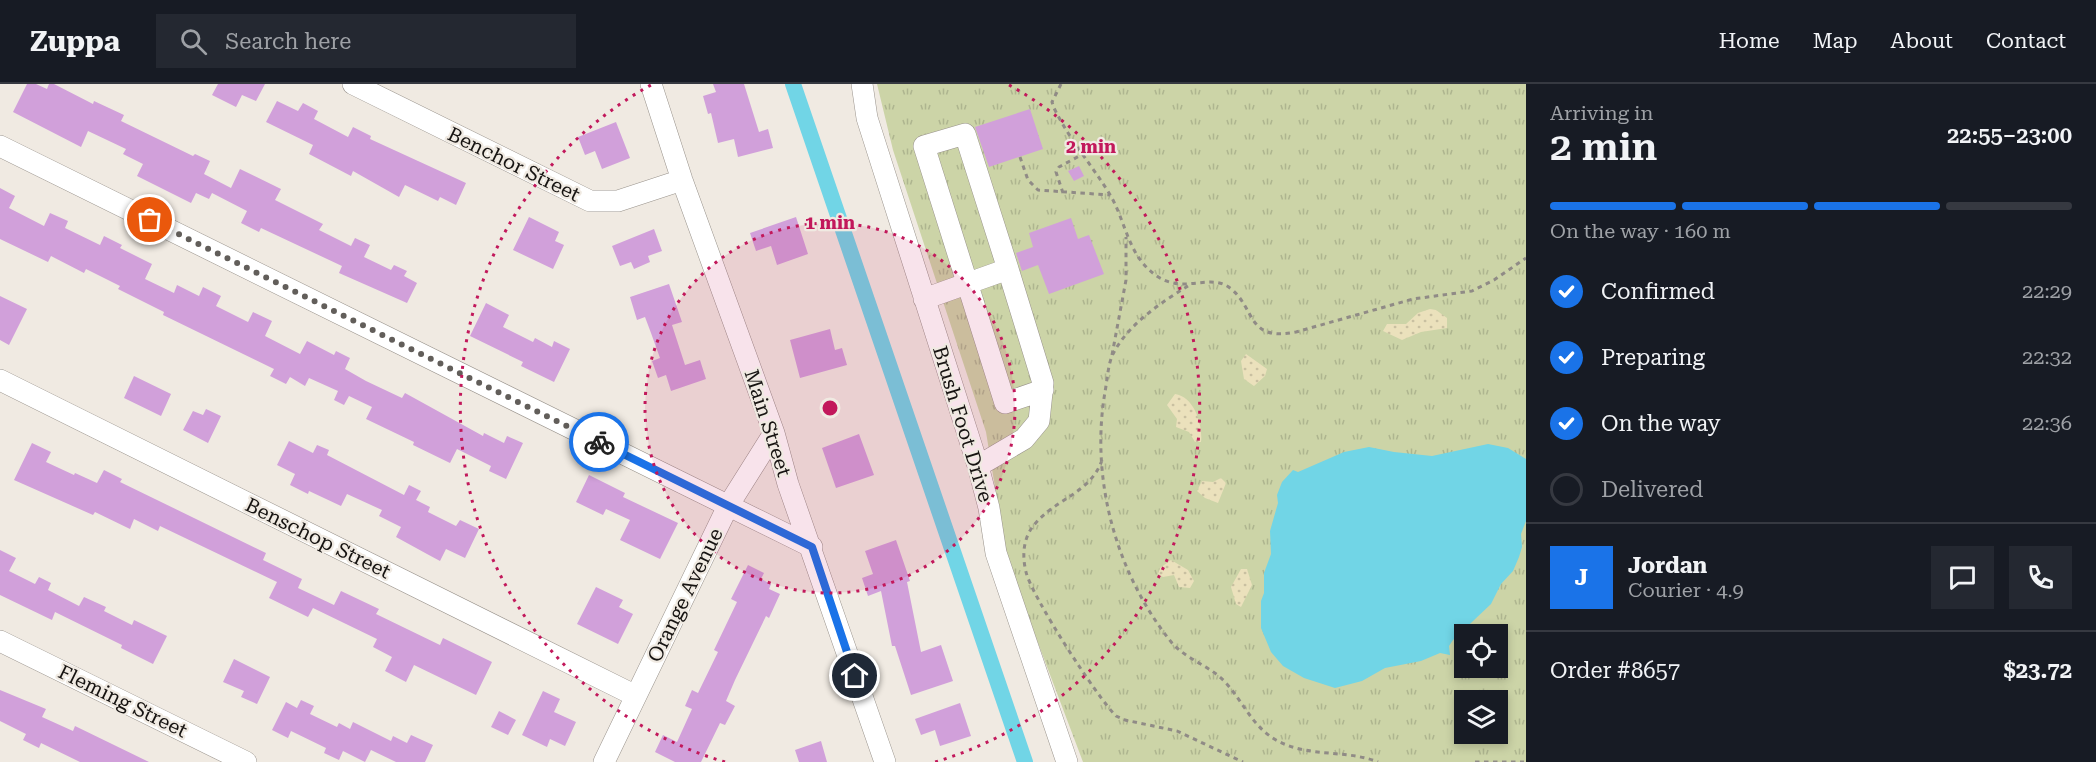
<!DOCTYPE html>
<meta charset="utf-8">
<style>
:root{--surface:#171b24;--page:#242831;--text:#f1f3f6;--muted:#9ea1a6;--line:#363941;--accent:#1a73e8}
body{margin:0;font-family:"Roboto Serif",serif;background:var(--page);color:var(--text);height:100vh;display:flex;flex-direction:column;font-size:22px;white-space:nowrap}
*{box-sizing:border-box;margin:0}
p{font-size:20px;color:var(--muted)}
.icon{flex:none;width:33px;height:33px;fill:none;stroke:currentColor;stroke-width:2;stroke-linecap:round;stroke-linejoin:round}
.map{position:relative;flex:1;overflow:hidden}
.sheet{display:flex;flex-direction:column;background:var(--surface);width:570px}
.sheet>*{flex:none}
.fabs{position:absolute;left:1454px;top:540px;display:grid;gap:12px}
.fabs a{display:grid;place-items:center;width:54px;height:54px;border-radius:0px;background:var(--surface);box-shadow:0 3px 9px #0003;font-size:30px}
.pin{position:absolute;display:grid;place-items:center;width:51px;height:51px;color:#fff;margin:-26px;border:3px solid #fff;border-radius:50%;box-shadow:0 2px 6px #0007}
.courier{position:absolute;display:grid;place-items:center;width:60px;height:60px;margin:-30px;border:4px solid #1a73e8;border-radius:50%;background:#fff;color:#222;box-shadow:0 2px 8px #0007}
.summary em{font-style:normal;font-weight:600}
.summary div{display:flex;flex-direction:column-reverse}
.summary{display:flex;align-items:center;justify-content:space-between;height:102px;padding:0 24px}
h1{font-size:39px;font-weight:600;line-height:45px}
.bar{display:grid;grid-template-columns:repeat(4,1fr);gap:9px 6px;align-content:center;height:72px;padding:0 24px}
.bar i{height:8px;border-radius:4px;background:var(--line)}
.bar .on{background:var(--accent)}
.bar p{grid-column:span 4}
.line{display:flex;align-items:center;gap:15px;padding:0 24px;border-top:2px solid var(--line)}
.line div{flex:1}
.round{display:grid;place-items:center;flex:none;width:63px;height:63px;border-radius:0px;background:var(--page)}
ol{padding:0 24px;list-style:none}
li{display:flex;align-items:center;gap:18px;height:66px}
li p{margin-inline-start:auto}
li .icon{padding:6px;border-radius:50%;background:var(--accent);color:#fff;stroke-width:4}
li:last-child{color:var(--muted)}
li i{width:33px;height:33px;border:3px solid var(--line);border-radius:50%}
header{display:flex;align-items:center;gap:36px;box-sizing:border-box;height:84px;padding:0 30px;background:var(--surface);border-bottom:2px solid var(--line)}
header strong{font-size:28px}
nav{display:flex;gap:33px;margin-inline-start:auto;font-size:21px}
.search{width:420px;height:54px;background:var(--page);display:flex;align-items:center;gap:15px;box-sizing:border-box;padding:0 21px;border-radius:0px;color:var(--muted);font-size:22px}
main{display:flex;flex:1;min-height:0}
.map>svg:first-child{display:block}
.grass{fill:url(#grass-tufts);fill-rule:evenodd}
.sand{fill:url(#sand-dots)}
.water{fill:#71d5e6}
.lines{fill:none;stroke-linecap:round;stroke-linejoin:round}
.canal{stroke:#71d5e6;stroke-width:16}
.building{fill:#d1a0da}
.minor-casing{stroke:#99938c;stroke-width:22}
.path{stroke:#908b86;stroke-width:3;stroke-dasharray:4.5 4.5;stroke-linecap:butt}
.minor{stroke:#fff;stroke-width:21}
.done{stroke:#625e5a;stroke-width:6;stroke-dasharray:0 10.8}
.route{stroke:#1a73e8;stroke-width:8}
.ring{fill:none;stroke:#c2185b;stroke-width:3;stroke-dasharray:3 6}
.labels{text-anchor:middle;stroke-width:4.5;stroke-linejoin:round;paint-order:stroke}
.street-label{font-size:20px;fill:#161311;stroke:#f0eae2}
.centre{fill:#c2185b;stroke:#f0eae2;stroke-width:3}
.ring-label{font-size:18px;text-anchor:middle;font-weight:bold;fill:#c2185b;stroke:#f0eae2;stroke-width:4.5;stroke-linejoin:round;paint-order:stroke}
</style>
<header>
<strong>Zuppa</strong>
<div class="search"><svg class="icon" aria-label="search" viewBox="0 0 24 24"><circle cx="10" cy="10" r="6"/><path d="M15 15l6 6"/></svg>Search here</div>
<nav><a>Home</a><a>Map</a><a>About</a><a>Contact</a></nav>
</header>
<main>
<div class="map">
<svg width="1526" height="678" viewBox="0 0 1526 678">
<defs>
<pattern id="grass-tufts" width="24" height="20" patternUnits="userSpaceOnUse" patternTransform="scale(1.5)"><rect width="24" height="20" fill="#ccd4a7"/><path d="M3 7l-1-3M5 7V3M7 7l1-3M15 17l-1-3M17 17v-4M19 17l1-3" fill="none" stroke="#aeb58f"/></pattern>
<pattern id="sand-dots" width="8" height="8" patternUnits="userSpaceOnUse" patternTransform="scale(1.5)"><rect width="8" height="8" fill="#ebe1bc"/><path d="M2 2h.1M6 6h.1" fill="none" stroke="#c9c0a1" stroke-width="1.8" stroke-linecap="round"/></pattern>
</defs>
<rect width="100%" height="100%" fill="#f0eae2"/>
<path class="grass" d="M877 0H1526V678H1083L1007 477 986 348 893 66ZM1464 550H1497V584H1464ZM1464 616H1497V650H1464Z"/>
<path class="sand" d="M1430 225 1436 226 1447 234V244L1421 248 1402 256 1383 247 1387 240H1406L1418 229Z
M1246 270 1267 285 1265 292 1254 302 1244 295 1241 277Z
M1175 310C1195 313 1203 342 1201 358H1195L1189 348 1176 343 1177 335 1167 321Z
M1221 394 1226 399 1218 419 1205 414 1197 407 1202 397 1213 398Z
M1171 476 1188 486 1194 497 1190 504 1179 503 1174 491 1163 493 1158 490 1160 484Z
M1241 485H1247L1252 501 1241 523 1236 520 1231 503Z"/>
<path class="water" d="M1488 360 1508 364 1526 375V437L1521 450 1522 463 1519 473 1513 487 1501 500 1491 520 1453 556 1449 562 1450 571 1440 569 1421 577 1385 584 1362 597 1335 604 1304 594 1283 582 1271 568 1261 544V517L1264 509V489L1271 470 1270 447 1278 419 1277 411 1282 398 1293 386 1298 388 1344 368 1369 363 1394 368 1432 372Z"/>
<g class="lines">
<path class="canal" d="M793 0 1025 678"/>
</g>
<path class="building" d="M27 0H36L47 5 49 0H54L93 20 94 17 124 31 121 37 193 72 195 70 210 77 204 90 231 104 240 85 281 105 275 116 323 140 319 146 351 162 355 154 370 161 364 173 391 186 394 181 407 187 404 192 417 199 407 219 339 189 342 182 310 167 261 144 259 148 241 139 247 127 212 109 209 115 196 109 191 119 137 92 143 80 123 70 126 65 88 47 81 63 13 28Z
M218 0H265L256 17 242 11 236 23 212 11Z
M713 0H744L759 48 768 45 773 64 738 73 734 55 718 59 711 29 708 30 703 12 716 8Z
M277 17 298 27 303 19 318 27 314 35 348 53 353 43 371 52 370 55 466 99 456 121 440 113 438 117 405 101 399 113 353 87 351 92 309 70 313 61 266 38Z
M1030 25 1043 65 989 83 975 43Z
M616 38 630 74 602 85 595 67 585 71 578 53Z
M1079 82 1084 92 1074 97 1068 87Z
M0 104 15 112 9 124 44 142 50 129 68 137 65 144 100 161 104 152 122 161 120 164 152 180 145 195 174 209 177 201 199 212 203 203 221 212 216 222 248 238 253 228 272 237 265 252 300 270 307 257 334 271 336 267 350 274 345 285 366 297 402 314 405 309 483 352 484 349 504 359 507 352 523 359 506 395 489 387 491 382 457 365 450 379 413 361 414 358 366 335 372 323 349 312 344 321 334 316 338 307 309 294 305 302 290 293 286 300 270 292 274 285 163 231 164 228 118 205 120 202 86 185 84 189 51 172 48 178 0 155Z
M529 133 559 148 555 157 564 161 553 185 513 166Z
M796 133 808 170 777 181 771 162 756 167 750 149Z
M1071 134 1078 155 1089 151 1104 190 1049 210 1038 181 1022 187 1016 169 1033 163 1029 149Z
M654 145 662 167 648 172 650 178 634 185 631 178 620 182 612 162Z
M669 200 682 238 672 241 685 281 700 276 706 295 671 307 666 291 658 294 652 277 660 274 651 249 645 233 637 236 630 213Z
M0 212 27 225 9 261 0 256Z
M486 219 509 231 503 243 533 258 535 254 552 263 554 257 570 265 554 298 521 282 523 278 470 252Z
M830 245 835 266 842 264 847 281 800 294 790 256Z
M134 292 171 310 161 332 124 314Z
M206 325 221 332 208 359 183 346 193 327 203 331Z
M859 350 874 391 836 404 822 364Z
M289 357 313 369 317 361 329 366 327 371 404 411 409 401 421 407 416 416 430 423 428 428 456 442 460 436 479 445 465 474 446 465 440 477 427 470 396 453 401 443 379 432 382 426 347 410 341 422 309 407 308 410 290 401 295 390 277 381Z
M32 359 51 368 46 378 74 391 75 389 97 399 104 386 122 395 120 398 266 469 263 476 302 495 298 504 334 521 341 507 379 525 376 530 440 561 443 554 492 578 476 611 414 581 406 598 385 587 392 573 373 563 377 555 313 524 308 533 269 514 277 498 160 442 158 447 134 435 130 445 95 428 93 431 14 396Z
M589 391 625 409 623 413 678 439 660 475 620 456 630 436 606 425 603 431 576 418Z
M896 456 910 497 907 498 921 568 941 561 953 597 911 611 895 562H892L881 507 868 512 862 494 873 490 865 467Z
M0 466 16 474 9 487 35 500 39 493 51 499 48 506 79 522 84 513 106 523 104 527 132 541 134 536 167 552 153 580 121 564 122 561 55 528 52 536 0 511Z
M748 481 764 489 761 495 771 500 769 505 780 510 769 534 766 532 735 596 726 617 735 622 725 641 720 639 701 678H675L655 668 663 651 677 658 692 625 685 622 692 606 698 609 718 568 714 566 737 518 731 515Z
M596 503 623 516 619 523 633 530 618 560 577 540Z
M234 575 270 593 257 620 241 613 244 607 223 598Z
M0 606 46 625 42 633 73 647 75 642 149 678H80L41 659 39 664 23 656 26 650 0 637Z
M543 607 560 615 554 628 576 638 565 662 550 655 547 663 522 651Z
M301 616 314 622 310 630 337 643 339 639 350 645 353 638 391 657 393 652 407 659 411 651 433 661 425 678H396L371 666 365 678 343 667 339 676 324 669 326 664 291 647 288 654 272 646 286 618 297 624Z
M960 619 971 652 940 662 935 646 921 651 915 635Z
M499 627 516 636 508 651 491 643Z
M821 657 827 678H799L795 666Z"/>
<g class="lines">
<defs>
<path id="minor" d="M353 0 590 117H618L682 96
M651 0 682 96 774 349 788 400 885 678
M862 0 867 34 978 382 989 424 996 469 1067 678
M0 62 812 463
M1008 185 965 50 924 62 1005 319 1043 306
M924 215 1008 185 1043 299 1039 337 1024 355 978 382
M0 296 636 612
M0 557 246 678
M604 678 728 422 774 349"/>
</defs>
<use href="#minor" class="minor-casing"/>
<path class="path" d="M1061 0 1052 18 1054 24C1069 55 1091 80 1109 109 1127 138 1127 174 1160 194 1186 209 1211 189 1230 204 1256 224 1246 258 1296 248L1413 215 1472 207 1494 196 1526 174
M1020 73 1028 96 1038 106 1110 111
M1063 109 1056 88 1059 83 1083 70
M1188 202C1160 219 1126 242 1112 272 1108 282 1107 297 1105 308 1090 395 1116 490 1172 559 1187 576 1211 582 1226 599 1244 619 1252 642 1276 656 1308 674 1345 665 1378 678
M1112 271 1126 196V153
M1102 376C1091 409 1055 415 1034 441 1023 454 1022 472 1026 488 1032 513 1097 613 1116 632L1125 636 1177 647 1243 678
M1475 678H1524"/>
<use href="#minor" class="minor"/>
</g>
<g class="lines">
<path class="done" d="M150 136 599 358"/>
<path class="route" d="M599 358 812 463 855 592"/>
</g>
<circle cx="830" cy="324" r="185" fill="#c2185b" fill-opacity=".12"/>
<g class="ring">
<circle cx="830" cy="324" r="185"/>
<path d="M725 678A369 369 0 0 1 651 1M1009 1A369 369 0 0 1 935 678"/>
</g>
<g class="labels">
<g class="street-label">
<text transform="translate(514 80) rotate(26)" y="7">Benchor Street</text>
<text transform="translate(768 339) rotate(72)" y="7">Main Street</text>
<text transform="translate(963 340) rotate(73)" y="7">Brush Foot Drive</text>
<text transform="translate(318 454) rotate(26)" y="7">Benschop Street</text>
<text transform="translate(685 511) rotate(-64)" y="7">Orange Avenue</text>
<text transform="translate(123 617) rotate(26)" y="7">Fleming Street</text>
</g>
</g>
<circle cx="830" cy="324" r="9" class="centre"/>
<g class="ring-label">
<text x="1091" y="69">2 min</text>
<text x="830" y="145">1 min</text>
</g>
</svg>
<div class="fabs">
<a><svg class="icon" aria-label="locate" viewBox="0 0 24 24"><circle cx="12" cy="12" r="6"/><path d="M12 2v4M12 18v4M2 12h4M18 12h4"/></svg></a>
<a><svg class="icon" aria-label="layers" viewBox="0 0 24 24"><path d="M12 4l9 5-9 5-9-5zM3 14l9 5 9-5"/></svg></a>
</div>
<div class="pin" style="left:150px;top:136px;background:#ea580c"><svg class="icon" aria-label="bag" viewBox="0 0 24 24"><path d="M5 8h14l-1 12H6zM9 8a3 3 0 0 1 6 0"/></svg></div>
<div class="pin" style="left:855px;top:592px;background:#1f2937"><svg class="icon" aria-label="home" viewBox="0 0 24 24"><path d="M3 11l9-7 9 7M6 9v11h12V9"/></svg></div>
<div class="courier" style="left:599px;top:358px"><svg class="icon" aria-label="bike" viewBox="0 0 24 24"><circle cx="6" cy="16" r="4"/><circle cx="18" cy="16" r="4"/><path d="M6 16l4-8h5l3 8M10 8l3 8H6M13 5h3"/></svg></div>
</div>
<section class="sheet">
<div class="summary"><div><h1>2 min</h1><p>Arriving in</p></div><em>22:55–23:00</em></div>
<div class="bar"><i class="on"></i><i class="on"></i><i class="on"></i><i></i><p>On the way · 160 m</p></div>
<ol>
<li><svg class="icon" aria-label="check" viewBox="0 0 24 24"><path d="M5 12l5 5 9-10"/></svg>Confirmed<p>22:29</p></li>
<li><svg class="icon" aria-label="check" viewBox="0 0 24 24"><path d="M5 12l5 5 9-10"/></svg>Preparing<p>22:32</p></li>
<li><svg class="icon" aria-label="check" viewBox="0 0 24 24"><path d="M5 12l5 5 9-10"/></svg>On the way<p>22:36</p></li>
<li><i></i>Delivered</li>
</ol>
<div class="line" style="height:108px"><b class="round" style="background:var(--accent);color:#fff">J</b><div><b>Jordan</b><p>Courier · 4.9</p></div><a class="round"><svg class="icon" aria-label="chat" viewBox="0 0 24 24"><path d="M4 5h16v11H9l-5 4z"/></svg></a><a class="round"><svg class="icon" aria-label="phone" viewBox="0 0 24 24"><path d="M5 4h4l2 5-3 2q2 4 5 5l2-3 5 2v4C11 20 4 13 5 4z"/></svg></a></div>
<div class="line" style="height:78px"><div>Order #8657</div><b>$23.72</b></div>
</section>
</main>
